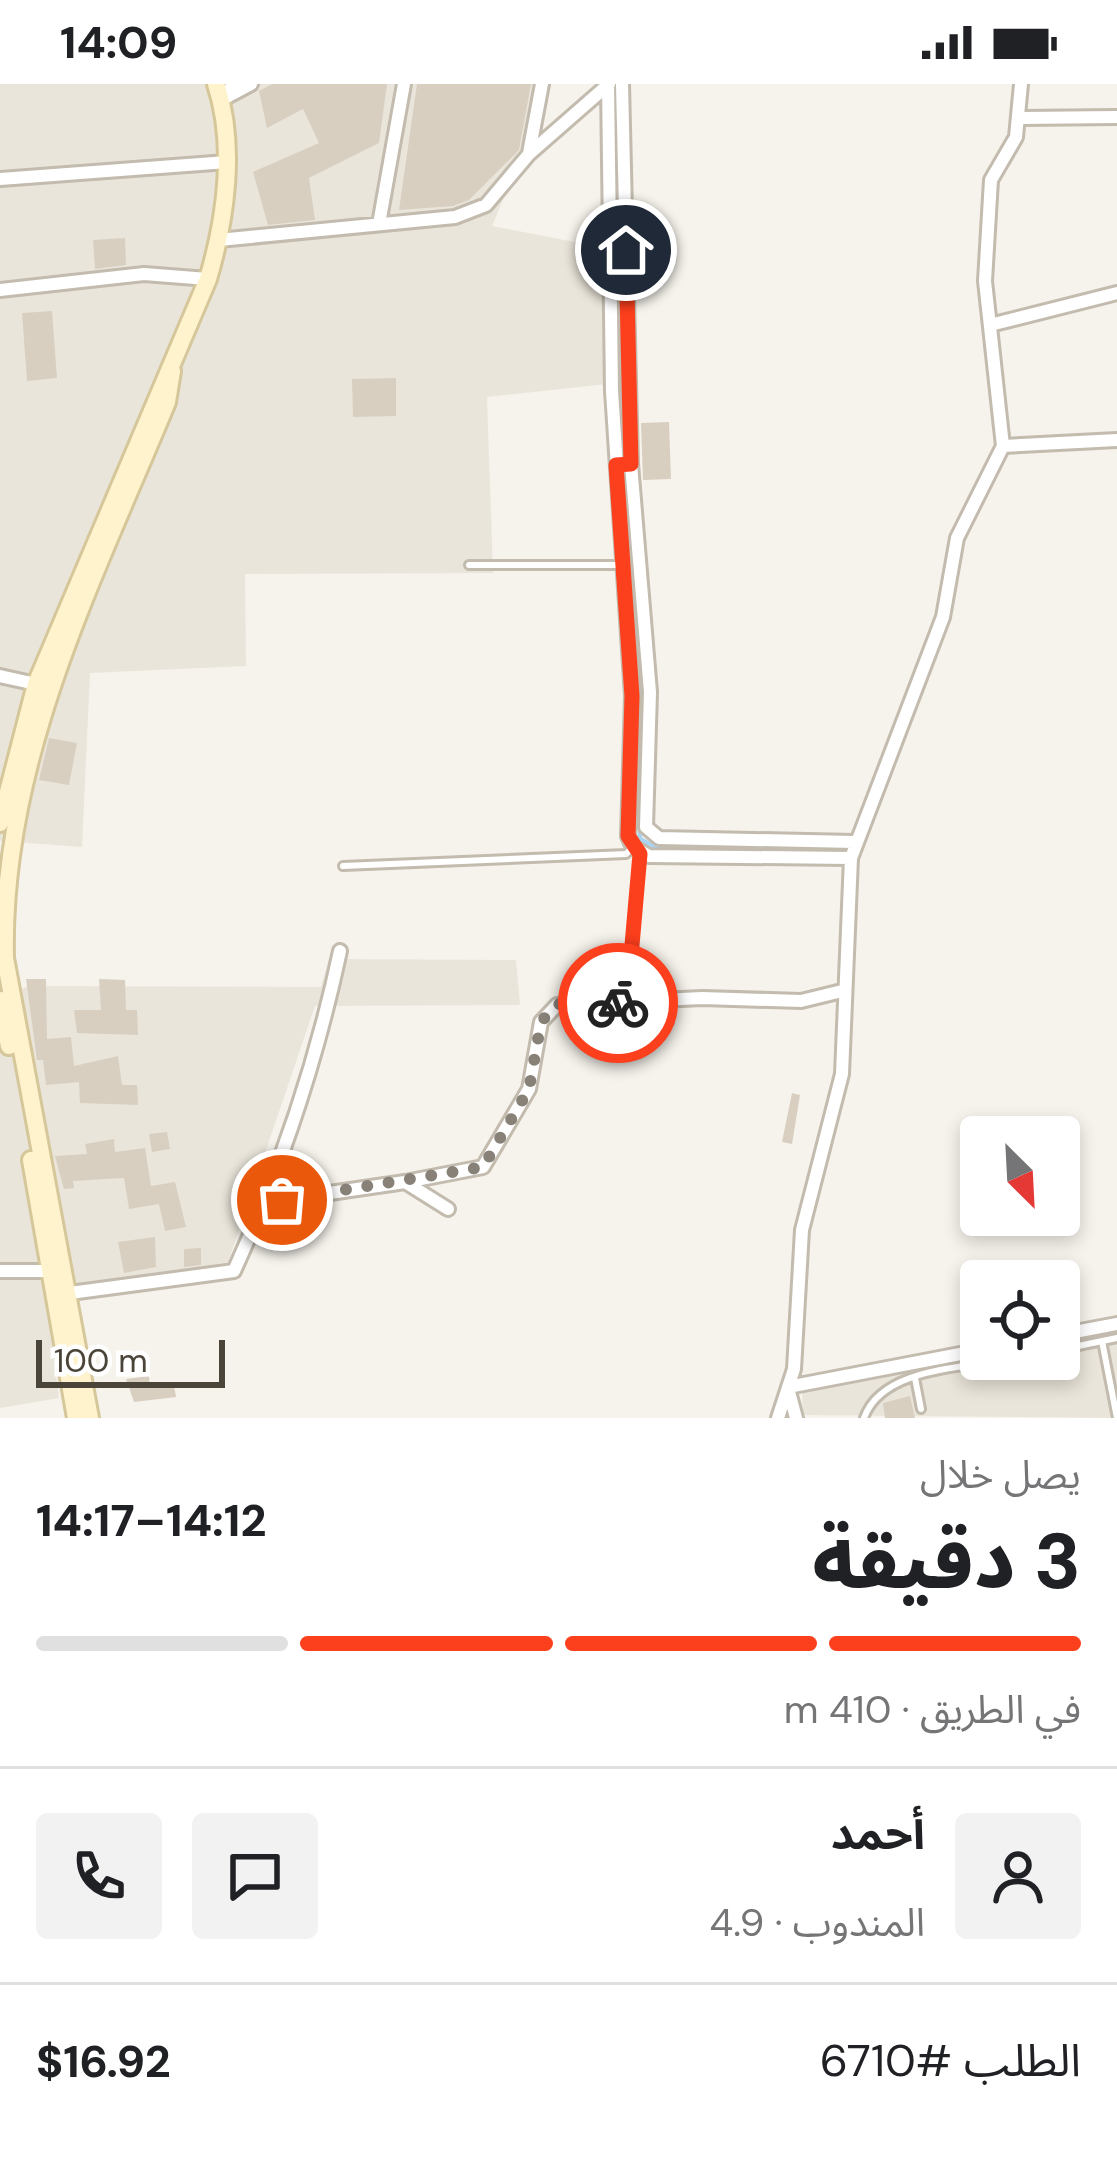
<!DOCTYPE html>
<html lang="ar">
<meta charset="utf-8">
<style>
:root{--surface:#fff;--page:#f2f2f2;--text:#202124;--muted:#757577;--line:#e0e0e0;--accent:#fc3f1d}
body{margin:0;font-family:"DM Sans","Noto Sans Arabic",sans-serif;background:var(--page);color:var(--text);direction:rtl;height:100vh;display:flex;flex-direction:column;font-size:45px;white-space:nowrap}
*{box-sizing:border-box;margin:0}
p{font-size:39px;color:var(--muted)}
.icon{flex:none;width:66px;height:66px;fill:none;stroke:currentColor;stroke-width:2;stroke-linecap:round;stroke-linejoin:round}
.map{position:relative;height:1334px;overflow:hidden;direction:ltr}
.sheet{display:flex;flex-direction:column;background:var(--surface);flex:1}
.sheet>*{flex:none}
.needle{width:78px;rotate:156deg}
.fabs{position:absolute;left:960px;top:1032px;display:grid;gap:24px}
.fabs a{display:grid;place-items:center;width:120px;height:120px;border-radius:12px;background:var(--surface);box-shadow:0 6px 18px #0003;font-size:60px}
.scale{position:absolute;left:36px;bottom:30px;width:189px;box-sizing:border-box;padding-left:12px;border:6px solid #4b4439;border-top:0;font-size:33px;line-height:42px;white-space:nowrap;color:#4b4439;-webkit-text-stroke:9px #fff;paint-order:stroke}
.pin{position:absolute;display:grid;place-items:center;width:102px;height:102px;color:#fff;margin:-51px;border:6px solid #fff;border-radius:50%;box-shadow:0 3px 12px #0007}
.courier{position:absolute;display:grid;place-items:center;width:120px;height:120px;margin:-60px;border:9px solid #fc3f1d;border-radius:50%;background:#fff;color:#222;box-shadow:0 3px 15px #0007}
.head em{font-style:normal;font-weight:800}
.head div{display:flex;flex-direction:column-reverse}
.head{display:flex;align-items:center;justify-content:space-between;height:204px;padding:0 36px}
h1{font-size:78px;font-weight:800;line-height:90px}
.bar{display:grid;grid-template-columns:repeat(4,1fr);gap:18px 12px;align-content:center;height:144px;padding:0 36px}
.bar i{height:15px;border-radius:9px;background:var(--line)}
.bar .current{background:var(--accent)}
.bar p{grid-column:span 4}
.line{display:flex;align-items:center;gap:30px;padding:0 36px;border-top:3px solid var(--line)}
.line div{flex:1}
.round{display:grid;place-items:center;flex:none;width:126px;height:126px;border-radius:12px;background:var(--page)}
.status{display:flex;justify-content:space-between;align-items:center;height:84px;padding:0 60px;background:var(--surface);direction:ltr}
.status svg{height:33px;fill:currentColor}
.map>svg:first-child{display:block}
.residential{fill:#eae5da}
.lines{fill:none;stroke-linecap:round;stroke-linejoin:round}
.stream{stroke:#a9d4f2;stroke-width:4.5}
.building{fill:#d8cfc1}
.service-casing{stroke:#c2bbae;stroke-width:12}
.minor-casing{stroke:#c2bbae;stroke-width:18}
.secondary-casing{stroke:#d6c79b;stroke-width:22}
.service{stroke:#fff;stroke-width:6}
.minor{stroke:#fff;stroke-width:12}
.secondary{stroke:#fff3cd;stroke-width:16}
.done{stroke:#878178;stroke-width:12;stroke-dasharray:0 21.6}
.route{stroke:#fc3f1d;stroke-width:15}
</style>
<div class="status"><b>14:09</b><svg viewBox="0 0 49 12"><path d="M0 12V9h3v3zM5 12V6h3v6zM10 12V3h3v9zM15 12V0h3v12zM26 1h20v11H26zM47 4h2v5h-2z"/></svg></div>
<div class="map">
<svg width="1117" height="1334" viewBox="0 0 1117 1334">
<rect width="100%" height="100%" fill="#f6f3ec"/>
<path class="residential" d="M0 0H534L523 67 492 142 605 164 607 300 487 313 493 489 245 490 246 582 90 589 82 763 0 757Z
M329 875 516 876 520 921 315 922 228 1178 75 1205 47 1223 59 1314 0 1324V913L29 902 321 903Z
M1117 1244V1334L803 1331 802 1304 981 1269V1275H1059V1255Z"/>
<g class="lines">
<path class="stream" d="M616 9 623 368
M625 395 640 616V755L655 763 836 766"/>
</g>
<path class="building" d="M272 0H387L379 59 309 94 315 136 268 141 253 88 319 59 303 25 267 44 259 7Z
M417 0H531L519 66 469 116 453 122 399 126Z
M125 154 126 181 95 185 93 156Z
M52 227 57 294 27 297 22 229Z
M396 294V332L353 333 352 295Z
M669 338 671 395 643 396 641 339Z
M49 654 77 659 69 701 39 696Z
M26 895H46L47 955 71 953 74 982 118 972 122 1001H137L138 1021 80 1019 79 998 46 1001 43 976H37Z
M99 895 125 896 126 926H137L138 951 77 949 74 926H101Z
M792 1009 800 1011 792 1060 782 1058Z
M167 1048 170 1065 152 1068 149 1050Z
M114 1055 115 1068 145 1064 151 1102 175 1098 186 1143 165 1147 159 1120 129 1125 124 1094 73 1097 74 1104 64 1105 55 1072 87 1070 85 1060Z
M155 1153 156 1183 124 1189 118 1158Z
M201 1164V1181L184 1183V1165Z
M149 1292 150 1304 174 1301 176 1313 134 1318 126 1295Z
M910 1312 915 1334H885L883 1319Z"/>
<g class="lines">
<defs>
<path id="service" d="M469 481H623
M343 782 626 770 633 763
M627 915 640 770
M1102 1257 1117 1334
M1059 1266 1117 1254
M915 1294 921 1325
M864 1334C882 1283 966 1284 1012 1275"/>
<path id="minor" d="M234 0 221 16 251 0
M608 0 612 307 632 612 628 752 633 763 649 772 851 774
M622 0 631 380 650 608 646 743 659 754 855 758
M1021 34 1117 33
M529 69 542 0
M0 95 227 78
M379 140 404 0
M219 156 455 133 486 121 529 70 609 0
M0 206 144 190 208 195
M990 241 1117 209
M1003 362 985 197 991 96 1016 53 1021 0
M0 592 36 600
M405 1098 483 1083 529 1005 541 938 557 921 702 914 801 917 842 907
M262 1127 282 1116 405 1098 448 1125
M0 1187H50
M70 1209 234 1187C280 1086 317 975 340 867
M1059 1251 1117 1240
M788 1303 981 1266
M788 1304 796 1334
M778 1334 794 1285 802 1146 842 990 851 774 943 533 957 454 1003 362 1117 356"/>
<path id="secondary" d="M0 739 36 600 208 195C226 134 236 61 216 0
M0 916 9 962
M31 1076 76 1334
M90 1334 5 874C0 677 94 495 167 318L172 287"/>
</defs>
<use href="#service" class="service-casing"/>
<use href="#minor" class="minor-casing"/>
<use href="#secondary" class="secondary-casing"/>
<use href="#service" class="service"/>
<use href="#minor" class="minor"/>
<use href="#secondary" class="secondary"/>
</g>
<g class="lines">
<path class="done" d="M282 1116 483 1083 529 1005 541 938 557 920 618 919"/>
<path class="route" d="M618 919 627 918 640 770 628 752 632 612 616 381 631 380 626 166"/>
</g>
</svg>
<div class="fabs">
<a><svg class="needle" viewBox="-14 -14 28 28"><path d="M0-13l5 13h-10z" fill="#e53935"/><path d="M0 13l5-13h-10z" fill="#757577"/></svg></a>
<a><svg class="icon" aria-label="locate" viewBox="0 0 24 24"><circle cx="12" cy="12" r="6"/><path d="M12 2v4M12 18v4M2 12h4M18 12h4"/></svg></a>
</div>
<div class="scale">100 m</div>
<div class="pin" style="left:282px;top:1116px;background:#ea580c"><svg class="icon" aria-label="bag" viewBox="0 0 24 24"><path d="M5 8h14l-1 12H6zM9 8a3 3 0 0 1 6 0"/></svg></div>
<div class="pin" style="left:626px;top:166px;background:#1f2937"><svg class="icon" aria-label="home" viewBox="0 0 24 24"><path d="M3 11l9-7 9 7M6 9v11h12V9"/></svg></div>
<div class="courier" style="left:618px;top:919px"><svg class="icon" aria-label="bike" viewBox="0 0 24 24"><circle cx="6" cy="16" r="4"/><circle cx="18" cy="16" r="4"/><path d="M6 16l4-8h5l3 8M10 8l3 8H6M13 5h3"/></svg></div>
</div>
<section class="sheet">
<div class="head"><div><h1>3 دقيقة</h1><p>يصل خلال</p></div><em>14:12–14:17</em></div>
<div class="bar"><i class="current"></i><i class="current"></i><i class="current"></i><i></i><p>في الطريق · 410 m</p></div>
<div class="line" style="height:216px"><a class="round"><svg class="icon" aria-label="person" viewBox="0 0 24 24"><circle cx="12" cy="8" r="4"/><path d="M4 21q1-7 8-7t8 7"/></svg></a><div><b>أحمد</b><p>المندوب · 4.9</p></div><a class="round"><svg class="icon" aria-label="chat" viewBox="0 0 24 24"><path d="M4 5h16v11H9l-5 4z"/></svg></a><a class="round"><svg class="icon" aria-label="phone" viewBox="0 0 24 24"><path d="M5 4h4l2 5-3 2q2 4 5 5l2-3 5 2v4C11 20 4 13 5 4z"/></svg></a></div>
<div class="line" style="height:156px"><div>الطلب #6710</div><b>$16.92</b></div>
</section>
